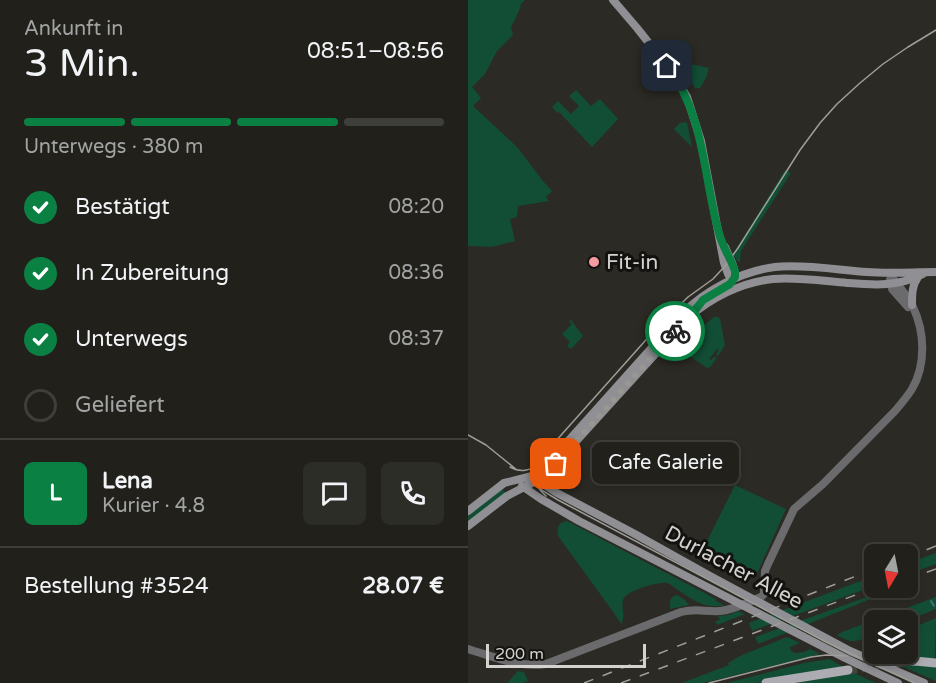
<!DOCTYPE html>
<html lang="de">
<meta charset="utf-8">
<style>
:root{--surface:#21201b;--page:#2d2d28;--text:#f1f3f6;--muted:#a2a3a3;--line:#3e3e3a;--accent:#0b8043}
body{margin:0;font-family:"Varela Round",sans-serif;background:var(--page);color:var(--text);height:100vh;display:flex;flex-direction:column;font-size:22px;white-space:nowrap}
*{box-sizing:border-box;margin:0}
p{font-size:20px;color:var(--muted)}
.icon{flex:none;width:33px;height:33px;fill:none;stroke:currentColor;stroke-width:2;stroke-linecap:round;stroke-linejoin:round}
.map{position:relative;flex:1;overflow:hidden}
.sheet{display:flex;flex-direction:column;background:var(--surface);width:468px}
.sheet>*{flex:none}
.needle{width:39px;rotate:190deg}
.buttons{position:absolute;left:396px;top:544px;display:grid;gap:12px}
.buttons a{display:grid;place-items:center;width:54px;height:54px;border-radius:9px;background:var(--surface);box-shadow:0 3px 9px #0003,0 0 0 2px var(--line);font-size:30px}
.scale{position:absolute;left:18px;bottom:15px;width:160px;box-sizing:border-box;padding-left:6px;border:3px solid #d3d2ce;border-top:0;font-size:16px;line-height:21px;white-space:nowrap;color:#d3d2ce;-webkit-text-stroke:4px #131210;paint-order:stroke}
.pin{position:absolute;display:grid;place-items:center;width:51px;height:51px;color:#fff;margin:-26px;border-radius:12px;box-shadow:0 3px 9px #0006}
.courier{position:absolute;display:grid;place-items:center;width:60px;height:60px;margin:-30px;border:4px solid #0b8043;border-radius:50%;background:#fff;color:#222;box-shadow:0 2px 8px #0007}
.bubble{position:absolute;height:42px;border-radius:9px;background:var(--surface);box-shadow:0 3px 9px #0003,0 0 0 2px var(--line);font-size:20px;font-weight:600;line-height:42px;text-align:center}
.head em{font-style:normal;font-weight:600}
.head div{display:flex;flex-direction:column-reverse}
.head{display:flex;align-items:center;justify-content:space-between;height:102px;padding:0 24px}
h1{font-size:39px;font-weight:600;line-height:45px}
.bar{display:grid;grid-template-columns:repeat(4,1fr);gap:9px 6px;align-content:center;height:72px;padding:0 24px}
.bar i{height:8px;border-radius:4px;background:var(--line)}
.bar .selected{background:var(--accent)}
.bar p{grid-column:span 4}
.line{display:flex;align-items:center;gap:15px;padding:0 24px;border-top:2px solid var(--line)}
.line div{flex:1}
.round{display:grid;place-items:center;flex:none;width:63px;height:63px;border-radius:9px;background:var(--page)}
ol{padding:0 24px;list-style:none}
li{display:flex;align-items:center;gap:18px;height:66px}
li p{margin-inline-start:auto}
li .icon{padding:6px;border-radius:50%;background:var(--accent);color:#fff;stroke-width:4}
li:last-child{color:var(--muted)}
li i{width:33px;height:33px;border:3px solid var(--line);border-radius:50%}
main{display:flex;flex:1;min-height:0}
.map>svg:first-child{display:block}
.green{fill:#124e35}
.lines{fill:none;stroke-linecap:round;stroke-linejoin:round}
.stream{stroke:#4a788d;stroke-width:1.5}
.primary-tunnel{stroke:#45433e;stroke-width:9;stroke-dasharray:9 4.5;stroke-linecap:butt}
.tertiary{stroke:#6b6b6e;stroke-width:8}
.secondary{stroke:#908f94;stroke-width:8}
.primary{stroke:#adacb2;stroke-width:9}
.tram{stroke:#9f9e99;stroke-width:1.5}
.rail{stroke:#9f9e99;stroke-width:1.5;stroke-dasharray:10 10;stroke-linecap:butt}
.done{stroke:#999792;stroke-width:6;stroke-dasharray:0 10.8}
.route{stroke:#0b8043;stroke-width:8}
.poi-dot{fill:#f49aa1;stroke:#131210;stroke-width:2}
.labels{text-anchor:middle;stroke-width:6;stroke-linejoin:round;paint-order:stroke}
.poi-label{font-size:21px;fill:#d3d2ce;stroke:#131210;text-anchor:start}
.street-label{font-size:21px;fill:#d3d2ce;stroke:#131210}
</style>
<main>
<section class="sheet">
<div class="head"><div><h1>3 Min.</h1><p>Ankunft in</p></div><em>08:51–08:56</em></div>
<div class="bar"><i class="selected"></i><i class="selected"></i><i class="selected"></i><i></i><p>Unterwegs · 380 m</p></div>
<ol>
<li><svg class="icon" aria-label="check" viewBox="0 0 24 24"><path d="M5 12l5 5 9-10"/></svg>Bestätigt<p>08:20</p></li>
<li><svg class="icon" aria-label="check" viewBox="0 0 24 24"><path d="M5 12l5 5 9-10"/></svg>In Zubereitung<p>08:36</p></li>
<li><svg class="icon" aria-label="check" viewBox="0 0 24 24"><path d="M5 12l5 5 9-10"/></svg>Unterwegs<p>08:37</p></li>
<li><i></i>Geliefert</li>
</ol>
<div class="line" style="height:108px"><b class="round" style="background:var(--accent);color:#fff">L</b><div><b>Lena</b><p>Kurier · 4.8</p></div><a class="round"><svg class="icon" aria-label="chat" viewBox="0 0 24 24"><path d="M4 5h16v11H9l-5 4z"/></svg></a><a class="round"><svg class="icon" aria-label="phone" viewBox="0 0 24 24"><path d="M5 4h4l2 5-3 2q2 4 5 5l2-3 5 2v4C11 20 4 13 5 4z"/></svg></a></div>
<div class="line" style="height:78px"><div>Bestellung #3524</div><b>28.07 €</b></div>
</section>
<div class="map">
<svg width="468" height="683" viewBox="0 0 468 683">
<rect width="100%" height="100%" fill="#2c2a24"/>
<path class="green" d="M0 0H57L52 5 53 6 43 28 45 35 29 51 17 74 4 87 13 98 5 106 49 147 75 181 84 191 78 197 81 201 50 206 49 217 42 219 47 241 23 247 0 246Z
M213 62 241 68 238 78 232 88H227L212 64Z
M108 90 123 106 132 99 150 119 124 147 91 112 89 113 84 107 90 101 103 114 111 106 101 96Z
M217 122 219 123 224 147 206 129 212 123Z
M317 170 323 173 273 251 272 262H270L265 254Z
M246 317H250L252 319 257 345 250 356 248 355 251 350 249 349 241 359 243 360 246 357 249 358 242 367 239 368 217 353 214 348 226 334Z
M103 320 115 336 103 349 99 346 102 342 94 334 104 324 101 321Z
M267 485 318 509 288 576 235 549Z
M32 487 39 494 0 525V512Z
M99 521 248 599V601L256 605C235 611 217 594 200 583 191 581 157 591 155 600 153 609 158 616 153 624L146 613 90 536C89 528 90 522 99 521Z
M468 553V564L440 574V563Z
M406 576V586L284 631 281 623Z
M424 588H430L290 644 287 637Z
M209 595 217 600 221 605 202 609C202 602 201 597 209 595Z
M468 597V609L438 621H406V634C390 641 385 645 369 635L374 632Z
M270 611 277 614 249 625 247 621 252 620 250 616 260 615Z
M468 618 467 658 465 659 442 657 420 659 408 654H440V630Z
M319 637 332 643 322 647 323 651 327 653 336 652 342 649 352 654 235 683H214L261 665 260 663 274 655Z
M362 659 375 667 288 683H259L336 663Z
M431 665H450L468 667V681Z
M50 671 56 672 60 681 54 683H39Z
M386 673 408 683H326Z"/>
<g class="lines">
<path class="stream" d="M463 601 466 606"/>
<path class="primary-tunnel" d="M380 670 418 664"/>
<path class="tertiary" d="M422 280 424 289 440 307
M0 649C27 657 50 668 78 664L213 612C228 608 237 612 252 611 266 610 280 602 293 597L296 594 297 571 300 564 326 509 355 484 427 411C433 404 439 397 444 389 458 365 457 332 445 307 439 295 429 284 421 273"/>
<path class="secondary" d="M145 0 169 28 207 76 219 97 233 141 256 263 260 274 264 281
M257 247C262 260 271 270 263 282
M444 305C444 295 444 285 450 277
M66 478 89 493 165 533 242 576 382 651 456 683
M54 486 73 499 111 521 377 658 430 683
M0 511 36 483 64 476 77 467 214 314C237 291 273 271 307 267 334 264 371 270 399 272 422 274 445 272 468 272
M0 526 39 496 64 483 81 471 219 319C242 298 274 282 305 279 329 277 355 281 379 283 406 285 430 287 455 274"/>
<path class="primary" d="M426 662 447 661 468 663
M298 683 380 670"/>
<path class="tram" d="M0 435 18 445 49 470
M42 467C53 473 62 471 72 463
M72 489 90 500 358 642 446 683
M78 496C66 486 62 475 70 461L193 323 220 297 245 279 257 266 270 248 332 150 352 123 369 104 392 83 415 64 440 47 468 30
M241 683 343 657 358 655 379 656"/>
<path class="rail" d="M440 557 468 546
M440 579 468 569
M116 683 406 569
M153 683 406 588"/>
</g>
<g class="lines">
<path class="done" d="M88 464 207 331"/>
<path class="route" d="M199 66C237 114 235 176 251 233 254 246 263 259 267 271V277L262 284 235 300 224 314 207 331"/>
</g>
<circle class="poi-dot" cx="126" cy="262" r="6"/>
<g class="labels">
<g class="poi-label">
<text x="138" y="269">Fit-in</text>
</g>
<g class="street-label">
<text transform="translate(266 567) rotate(28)" y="7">Durlacher Allee</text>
</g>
</g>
</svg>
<div class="buttons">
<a><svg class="needle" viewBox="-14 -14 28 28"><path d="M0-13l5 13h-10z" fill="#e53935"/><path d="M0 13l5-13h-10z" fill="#a2a3a3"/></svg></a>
<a><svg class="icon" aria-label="layers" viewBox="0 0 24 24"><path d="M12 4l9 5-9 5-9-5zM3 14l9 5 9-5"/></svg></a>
</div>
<div class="scale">200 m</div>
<div class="pin" style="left:88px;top:464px;background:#ea580c"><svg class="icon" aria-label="bag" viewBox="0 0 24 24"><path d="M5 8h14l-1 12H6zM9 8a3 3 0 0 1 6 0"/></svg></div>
<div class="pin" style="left:199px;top:66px;background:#1f2937"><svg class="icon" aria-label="home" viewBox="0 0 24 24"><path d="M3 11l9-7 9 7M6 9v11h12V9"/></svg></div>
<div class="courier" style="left:207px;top:331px"><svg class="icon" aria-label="bike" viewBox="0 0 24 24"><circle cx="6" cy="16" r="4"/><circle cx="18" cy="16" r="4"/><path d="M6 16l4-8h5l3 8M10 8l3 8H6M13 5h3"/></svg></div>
<div class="bubble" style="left:124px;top:442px;width:147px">Cafe Galerie</div>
</div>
</main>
